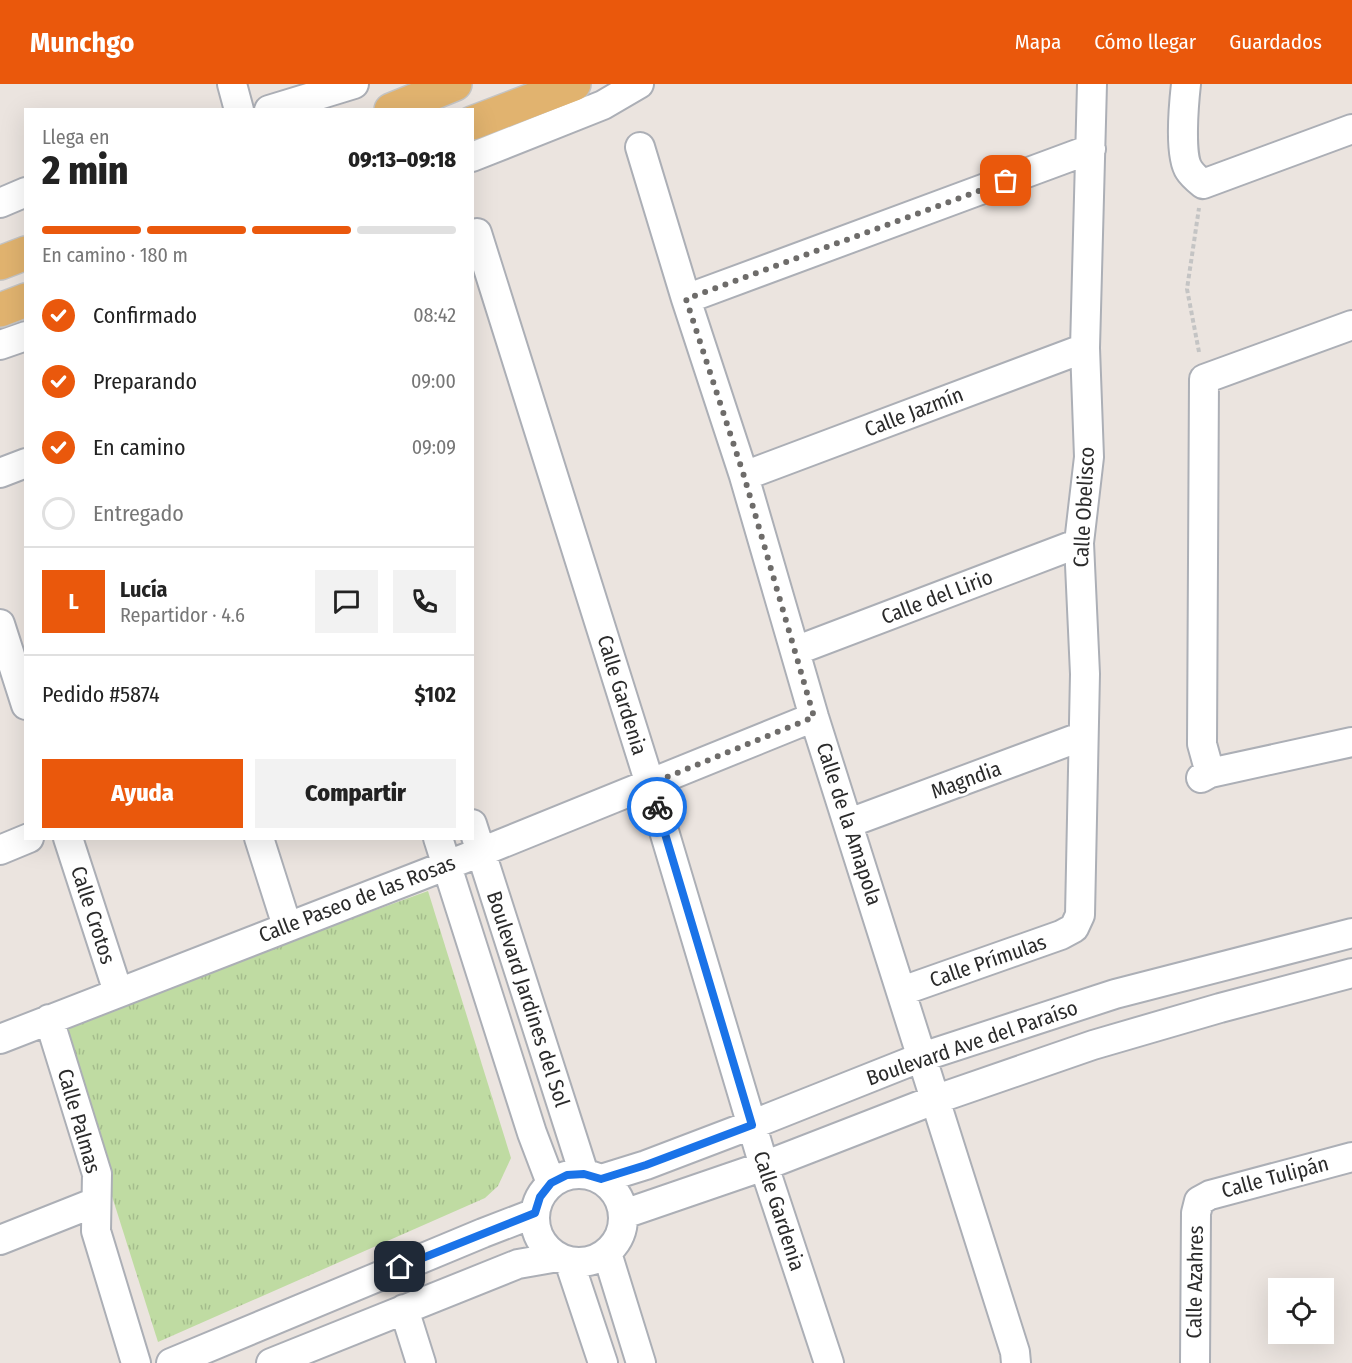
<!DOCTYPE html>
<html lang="es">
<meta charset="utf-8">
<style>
:root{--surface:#fff;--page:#f2f2f2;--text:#222;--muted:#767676;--line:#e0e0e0;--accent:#ea580c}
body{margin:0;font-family:"Fira Sans Condensed",sans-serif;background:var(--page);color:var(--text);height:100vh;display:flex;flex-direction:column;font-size:22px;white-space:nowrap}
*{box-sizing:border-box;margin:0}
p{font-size:20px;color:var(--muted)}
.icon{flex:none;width:33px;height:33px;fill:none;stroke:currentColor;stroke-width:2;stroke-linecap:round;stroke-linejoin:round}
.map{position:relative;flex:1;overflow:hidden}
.panel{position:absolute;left:24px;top:24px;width:450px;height:732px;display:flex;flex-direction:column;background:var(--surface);border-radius:0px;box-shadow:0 6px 24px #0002}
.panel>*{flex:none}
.fabs{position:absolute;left:1268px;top:1194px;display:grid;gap:12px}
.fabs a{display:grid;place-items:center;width:66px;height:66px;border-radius:0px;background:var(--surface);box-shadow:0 6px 24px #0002;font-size:30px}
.pin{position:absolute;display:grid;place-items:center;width:51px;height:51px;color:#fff;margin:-26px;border-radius:12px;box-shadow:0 3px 9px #0006}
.courier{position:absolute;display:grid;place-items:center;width:60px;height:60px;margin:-30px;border:4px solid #1a73e8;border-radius:50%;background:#fff;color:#222;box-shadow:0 2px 8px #0007}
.summary em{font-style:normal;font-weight:800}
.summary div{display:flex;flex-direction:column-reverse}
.summary{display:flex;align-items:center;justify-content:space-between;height:102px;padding:0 18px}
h1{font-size:39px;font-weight:800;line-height:45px}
.bar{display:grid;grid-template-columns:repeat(4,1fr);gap:9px 6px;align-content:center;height:72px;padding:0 18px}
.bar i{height:8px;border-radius:4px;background:var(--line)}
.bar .selected{background:var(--accent)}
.bar p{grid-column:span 4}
.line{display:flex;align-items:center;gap:15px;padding:0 18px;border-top:2px solid var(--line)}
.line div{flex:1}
.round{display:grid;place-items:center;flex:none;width:63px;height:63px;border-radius:0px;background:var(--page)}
ol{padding:0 18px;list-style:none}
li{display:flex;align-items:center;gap:18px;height:66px}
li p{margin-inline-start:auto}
li .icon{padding:6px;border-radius:50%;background:var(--accent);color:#fff;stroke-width:4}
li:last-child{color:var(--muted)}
li i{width:33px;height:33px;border:3px solid var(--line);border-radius:50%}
.primary-button{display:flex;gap:12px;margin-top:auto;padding:12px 18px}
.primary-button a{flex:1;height:69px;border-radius:0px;background:var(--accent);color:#fff;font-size:24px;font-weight:800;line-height:69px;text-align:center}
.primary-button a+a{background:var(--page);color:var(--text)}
header{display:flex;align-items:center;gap:36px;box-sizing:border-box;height:84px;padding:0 30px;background:var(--accent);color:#fff}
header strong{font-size:28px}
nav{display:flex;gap:33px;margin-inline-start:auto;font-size:21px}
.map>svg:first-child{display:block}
.grass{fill:url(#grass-tufts)}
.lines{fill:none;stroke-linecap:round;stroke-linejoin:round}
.minor-casing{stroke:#acafb6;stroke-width:32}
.major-casing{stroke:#c4c4c4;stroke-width:36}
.path{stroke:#c4c4c4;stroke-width:4;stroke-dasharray:4.5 3;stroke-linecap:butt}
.minor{stroke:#fff;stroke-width:28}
.major{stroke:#e1b36f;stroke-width:33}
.done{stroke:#6e6c6a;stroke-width:6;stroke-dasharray:0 10.8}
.route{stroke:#1a73e8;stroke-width:8}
.labels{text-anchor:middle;stroke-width:6;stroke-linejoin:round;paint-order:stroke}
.street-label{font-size:21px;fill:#2b2b2b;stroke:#fff}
</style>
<header>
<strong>Munchgo</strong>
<nav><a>Mapa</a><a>Cómo llegar</a><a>Guardados</a></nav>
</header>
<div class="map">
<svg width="1352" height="1279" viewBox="0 0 1352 1279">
<defs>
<pattern id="grass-tufts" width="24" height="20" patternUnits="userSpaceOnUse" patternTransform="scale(1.5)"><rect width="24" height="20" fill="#bfdba2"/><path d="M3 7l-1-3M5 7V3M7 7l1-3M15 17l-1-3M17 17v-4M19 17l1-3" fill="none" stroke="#a4bc8c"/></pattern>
</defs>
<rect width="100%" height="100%" fill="#ebe4df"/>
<path class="grass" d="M428 807 511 1074 498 1102 485 1114 158 1258 58 941Z"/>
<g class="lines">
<defs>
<path id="minor" d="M232 0 239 26
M1186 0C1184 18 1179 72 1189 86 1192 91 1198 96 1203 100L1352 45
M269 26 354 0
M640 63 686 215 744 392 814 633 1015 1268 1016 1279
M472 73 603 21 639 0
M0 119 26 108
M477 149 650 700 764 1082 829 1279
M686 215 1091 65
M0 261 26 252
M0 389 26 379
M744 392 1085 264
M0 540 26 621
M795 567 1079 459
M1210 689 1202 660 1204 295 1352 241
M1201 694 1210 689 1352 658
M849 739 1083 652
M472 740 584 1090
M68 754 118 908
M259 754 287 842
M438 754 532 1049 551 1099
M0 766 29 754
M902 907 1061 851 1074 844 1080 831 1085 590 1079 459 1089 373 1085 264 1092 0
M49 935 97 1090 96 1147 136 1279
M0 955 481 768 814 633
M535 1134a44 44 0 1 1 88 0a44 44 0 1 1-88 0Z
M601 1095 646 1081 751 1041 922 973 1115 910 1352 849
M624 1130 764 1082 934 1016 1093 961 1220 924 1352 889
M0 1156 96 1118
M607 1169 641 1279
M569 1177 603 1279
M404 1225 421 1279
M171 1279 483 1149 535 1129
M271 1279 518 1180 558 1173
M1195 1279 1196 1129 1199 1117 1210 1111 1352 1073"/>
<path id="major" d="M391 26 455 0
M472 39 574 0
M0 179 26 169
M0 226 26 216"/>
</defs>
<use href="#minor" class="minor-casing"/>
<use href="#major" class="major-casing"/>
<path class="path" d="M1199 268 1187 205 1199 124"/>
<use href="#minor" class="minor"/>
<use href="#major" class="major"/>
</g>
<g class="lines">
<path class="done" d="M657 723 650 700 814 633 744 392 686 215 1006 97"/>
<path class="route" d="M400 1183 535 1129 540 1113 551 1099 567 1091 584 1090 601 1095 646 1081 752 1041 657 723"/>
</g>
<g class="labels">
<g class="street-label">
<text transform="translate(914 328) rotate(-21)" y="7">Calle Jazmín</text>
<text transform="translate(1084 423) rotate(-87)" y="7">Calle Obelisco</text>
<text transform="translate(937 513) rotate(-21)" y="7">Calle del Lirio</text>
<text transform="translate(622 611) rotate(73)" y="7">Calle Gardenia</text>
<text transform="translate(966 696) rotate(-20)" y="7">Magndia</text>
<text transform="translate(849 740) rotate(72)" y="7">Calle de la Amapola</text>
<text transform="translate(357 815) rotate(-21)" y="7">Calle Paseo de las Rosas</text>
<text transform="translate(93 831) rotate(72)" y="7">Calle Crotos</text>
<text transform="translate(988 877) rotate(-19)" y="7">Calle Prímulas</text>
<text transform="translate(528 915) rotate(72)" y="7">Boulevard Jardines del Sol</text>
<text transform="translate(972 959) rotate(-19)" y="7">Boulevard Ave del Paraíso</text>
<text transform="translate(79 1037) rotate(74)" y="7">Calle Palmas</text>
<text transform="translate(1275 1093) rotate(-15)" y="7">Calle Tulipán</text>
<text transform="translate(779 1127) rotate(72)" y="7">Calle Gardenia</text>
<text transform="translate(1195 1198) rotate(-89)" y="7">Calle Azahres</text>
</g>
</g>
</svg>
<div class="fabs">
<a><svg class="icon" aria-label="locate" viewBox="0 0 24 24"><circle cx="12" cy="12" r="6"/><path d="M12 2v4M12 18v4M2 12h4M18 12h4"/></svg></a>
</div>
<div class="pin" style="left:1006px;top:97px;background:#ea580c"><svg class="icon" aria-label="bag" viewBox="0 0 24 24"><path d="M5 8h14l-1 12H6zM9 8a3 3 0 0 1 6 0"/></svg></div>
<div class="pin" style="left:400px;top:1183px;background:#1f2937"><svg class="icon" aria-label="home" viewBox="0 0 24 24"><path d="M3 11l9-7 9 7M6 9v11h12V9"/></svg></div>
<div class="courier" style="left:657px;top:723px"><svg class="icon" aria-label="bike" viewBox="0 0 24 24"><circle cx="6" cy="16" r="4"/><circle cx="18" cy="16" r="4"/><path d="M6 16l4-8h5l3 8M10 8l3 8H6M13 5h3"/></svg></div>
<section class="panel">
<div class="summary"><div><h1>2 min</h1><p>Llega en</p></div><em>09:13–09:18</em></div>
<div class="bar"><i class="selected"></i><i class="selected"></i><i class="selected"></i><i></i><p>En camino · 180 m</p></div>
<ol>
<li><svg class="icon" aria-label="check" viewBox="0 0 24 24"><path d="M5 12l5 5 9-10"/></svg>Confirmado<p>08:42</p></li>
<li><svg class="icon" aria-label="check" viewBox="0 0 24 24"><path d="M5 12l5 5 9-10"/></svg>Preparando<p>09:00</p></li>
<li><svg class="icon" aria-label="check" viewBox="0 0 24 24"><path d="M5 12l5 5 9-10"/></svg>En camino<p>09:09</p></li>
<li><i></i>Entregado</li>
</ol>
<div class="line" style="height:108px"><b class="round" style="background:var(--accent);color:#fff">L</b><div><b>Lucía</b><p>Repartidor · 4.6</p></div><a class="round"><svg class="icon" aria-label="chat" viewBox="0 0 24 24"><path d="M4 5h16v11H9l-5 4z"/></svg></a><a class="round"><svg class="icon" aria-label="phone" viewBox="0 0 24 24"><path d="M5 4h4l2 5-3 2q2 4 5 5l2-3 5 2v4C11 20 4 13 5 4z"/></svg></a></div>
<div class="line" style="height:78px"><div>Pedido #5874</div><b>$102</b></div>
<div class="primary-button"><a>Ayuda</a><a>Compartir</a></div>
</section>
</div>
